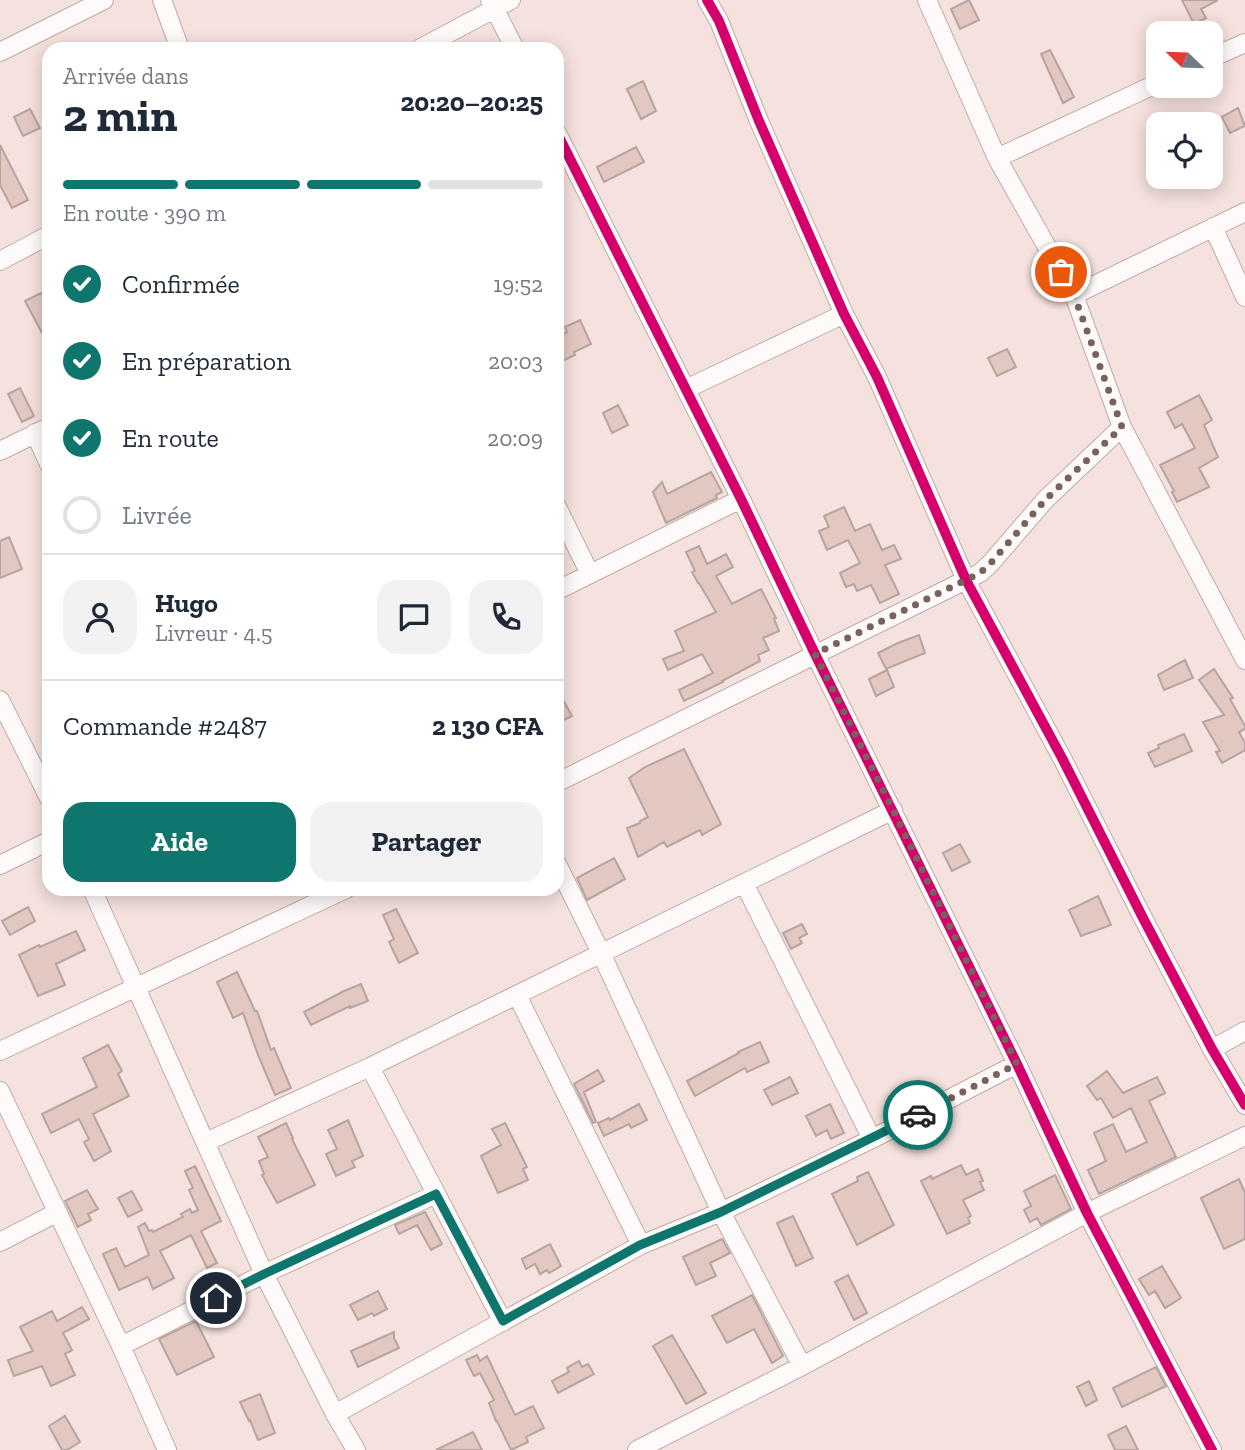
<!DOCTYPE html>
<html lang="fr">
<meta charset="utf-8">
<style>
:root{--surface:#fff;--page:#f2f2f3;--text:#1f2937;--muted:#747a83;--line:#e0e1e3;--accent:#0f766e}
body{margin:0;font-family:"Zilla Slab",serif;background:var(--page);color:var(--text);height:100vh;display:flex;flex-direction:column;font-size:26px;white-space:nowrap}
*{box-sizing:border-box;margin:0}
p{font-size:23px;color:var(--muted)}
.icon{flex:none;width:38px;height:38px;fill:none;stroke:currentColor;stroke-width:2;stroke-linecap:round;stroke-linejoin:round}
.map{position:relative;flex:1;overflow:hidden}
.drawer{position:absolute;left:42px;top:42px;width:522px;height:854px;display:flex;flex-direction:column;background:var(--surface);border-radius:21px;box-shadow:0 4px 18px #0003}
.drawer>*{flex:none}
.needle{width:46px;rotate:293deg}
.fabs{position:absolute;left:1146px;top:21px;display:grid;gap:14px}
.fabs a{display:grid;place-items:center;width:77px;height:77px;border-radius:14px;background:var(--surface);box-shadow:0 4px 18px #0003;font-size:35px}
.pin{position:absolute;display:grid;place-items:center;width:60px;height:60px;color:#fff;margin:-30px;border:4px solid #fff;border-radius:50%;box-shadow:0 2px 7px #0007}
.courier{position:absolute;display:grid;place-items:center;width:70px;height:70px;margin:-35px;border:5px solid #0f766e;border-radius:50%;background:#fff;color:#222;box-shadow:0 2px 9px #0007}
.overview em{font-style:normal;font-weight:700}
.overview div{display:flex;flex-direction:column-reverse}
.overview{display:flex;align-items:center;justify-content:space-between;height:119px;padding:0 21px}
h1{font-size:46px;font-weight:700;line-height:52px}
.bar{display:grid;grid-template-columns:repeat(4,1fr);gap:10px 7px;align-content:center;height:84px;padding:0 21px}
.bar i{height:9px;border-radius:5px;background:var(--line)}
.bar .current{background:var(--accent)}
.bar p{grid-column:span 4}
.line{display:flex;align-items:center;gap:18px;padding:0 21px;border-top:2px solid var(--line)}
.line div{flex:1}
.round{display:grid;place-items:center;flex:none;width:74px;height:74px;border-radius:21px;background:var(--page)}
ol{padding:0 21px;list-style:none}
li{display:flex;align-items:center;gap:21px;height:77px}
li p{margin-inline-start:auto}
li .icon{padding:7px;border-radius:50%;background:var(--accent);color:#fff;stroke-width:4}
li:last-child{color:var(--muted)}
li i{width:38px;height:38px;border:4px solid var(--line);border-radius:50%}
.button{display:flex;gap:14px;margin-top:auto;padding:14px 21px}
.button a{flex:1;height:80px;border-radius:21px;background:var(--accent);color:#fff;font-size:28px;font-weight:700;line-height:80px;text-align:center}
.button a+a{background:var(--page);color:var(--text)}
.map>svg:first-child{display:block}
.building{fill:#e3c8c2;stroke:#b7a4a0;stroke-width:2}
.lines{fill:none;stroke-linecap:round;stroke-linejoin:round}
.minor-casing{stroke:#bfaca8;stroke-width:20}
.minor{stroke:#fefafa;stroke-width:18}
.cycleway-casing{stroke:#fff;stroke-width:15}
.cycleway{stroke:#d6006c;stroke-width:10}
.done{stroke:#77625e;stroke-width:7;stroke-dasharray:0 12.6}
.route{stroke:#0f766e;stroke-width:9}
</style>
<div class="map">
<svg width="1245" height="1450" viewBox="0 0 1245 1450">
<rect width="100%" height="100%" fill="#f5e1dd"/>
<path class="building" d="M969 0 979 20 960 29 951 9Z
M1182 0H1218L1201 9 1206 18 1194 24Z
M1050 50 1074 97 1063 103 1041 54Z
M643 81 656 111 641 119 627 89Z
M1238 108 1245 126 1230 133 1222 117Z
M30 109 40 128 23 136 14 117Z
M0 145 28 200 12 208 0 185Z
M636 147 644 162 604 182 597 167Z
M41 293 49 307V346L25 301Z
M580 320 591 344 574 352 575 355 556 364V338L567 332 565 327Z
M1007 349 1016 367 997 376 988 358Z
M20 388 34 416 22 422 8 394Z
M1199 395 1212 420 1204 425 1218 457 1199 468 1209 487 1177 502 1172 492 1174 491 1160 465 1195 448 1182 424 1175 428 1167 412Z
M618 405 628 425 612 433 603 413Z
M711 472 722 492 716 495 717 498 666 523 653 492 662 482 667 494Z
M844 507 855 531 870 524 882 550 894 545 901 559 885 565 899 594 880 603 871 585 857 591 854 584 846 587 840 573 860 563 848 540 827 550 819 531 829 527 824 516Z
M9 537 22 569 0 578V541Z
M699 546 707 564 726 554 733 567 716 576 732 604 761 589 776 618 774 619 779 631 763 638 769 650 758 655 760 661 722 681 723 682 684 701 679 690 713 673 702 654 668 670 663 659 684 651 675 631 716 612 699 583H698L692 572 695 571 686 552Z
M919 635 925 653 886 669 878 653 898 643Z
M1185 660 1193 678 1164 690 1158 675Z
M1214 669 1233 698 1230 699 1245 726V729L1239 732 1245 743V750L1222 763 1216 752 1220 751 1203 722 1224 715 1199 680Z
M887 670 894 687 876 696 869 679Z
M556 687 572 716 556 724Z
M1184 734 1192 751 1155 767 1148 753 1159 748 1158 745Z
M684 749 721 824 702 835 700 830 667 847 664 842 638 857 627 828 640 823V821L648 817 629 778 645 767Z
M960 844 970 862 952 871 943 853Z
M614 858 625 879 587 900 577 878Z
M1098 896 1111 925 1081 936 1069 910Z
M28 907 35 921 10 935 2 921Z
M396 909 418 953 399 963 389 942 394 939 383 915Z
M802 924 807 934 799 938 802 943 791 949 783 933Z
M76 931 85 950 56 964 65 985 38 996 19 955 39 945 40 947Z
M237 972 255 1011H257L271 1050 274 1048 291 1088 275 1095 258 1055 243 1013 233 1018 217 982Z
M361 984 368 1001 350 1008V1006L311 1025 304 1012 344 991Z
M760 1042 769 1062 747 1072 745 1068 695 1096 687 1081 739 1053 738 1052Z
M108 1045 122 1071 118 1074 129 1096 93 1114 111 1151 94 1161 84 1142 89 1139 79 1119 51 1133 42 1114 97 1087 83 1058Z
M598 1070 604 1081 584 1092 596 1122 593 1123 574 1084Z
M1107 1071 1123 1093 1157 1077 1165 1093 1149 1101 1176 1157 1099 1194 1088 1170 1106 1161 1094 1133 1113 1124 1126 1152 1147 1142 1131 1108 1113 1118 1101 1098 1097 1100 1087 1086Z
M790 1077 798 1093 772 1105 764 1090Z
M639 1104 647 1120 631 1128 629 1124 604 1136 598 1123 609 1118 610 1120Z
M830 1104 844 1133 831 1139 827 1130 816 1136 806 1116Z
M348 1120 363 1156 352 1161 355 1167 336 1176 326 1154 337 1149 328 1130Z
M286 1123 293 1138 292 1139 315 1185 277 1203 262 1175 264 1174 259 1161 268 1157 258 1137Z
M505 1123 527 1167 523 1169 528 1180 498 1193 481 1156 501 1145 492 1129Z
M961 1165 966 1175 978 1169 983 1181 980 1182 984 1190 963 1200 971 1216 968 1218 970 1223 947 1234 921 1181 931 1176 932 1179Z
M195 1166 221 1221 201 1231 217 1263 207 1268 191 1235 160 1251 174 1278 153 1289 148 1277 119 1290 103 1254 116 1248 125 1267 149 1255 138 1227 145 1223 149 1231 152 1230 153 1232 183 1217 181 1214 190 1209 192 1213 198 1210 189 1190 193 1188 185 1171Z
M868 1172 894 1225 857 1245 832 1194 858 1181 857 1177Z
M1055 1175 1071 1209 1041 1225 1037 1218 1030 1222 1024 1210 1031 1206 1024 1191Z
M1239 1179 1245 1193V1239L1224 1249 1201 1198Z
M87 1190 98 1209 88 1214 91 1220 78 1227 65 1201Z
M132 1191 142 1210 128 1217 118 1198Z
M425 1212 442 1244 431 1250 417 1225 399 1234 395 1225Z
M793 1216 813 1258 796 1266 777 1223Z
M722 1239 730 1253 710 1263 716 1276 696 1285 683 1257Z
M550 1244 561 1266 549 1273 547 1270 540 1274 535 1264 526 1269 522 1259Z
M1162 1266 1181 1298 1165 1308 1155 1291 1149 1295 1139 1279Z
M848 1275 867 1313 854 1320 835 1282Z
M378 1291 387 1309 374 1316 372 1313 358 1320 350 1305Z
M752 1295 783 1356 772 1363 754 1329 727 1343 712 1316Z
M82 1307 89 1319 63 1333 72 1350 65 1354 75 1375 51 1386 42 1366 14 1376 8 1360 33 1351 20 1327 52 1311 57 1321Z
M196 1321 214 1357 177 1375 159 1339Z
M394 1332V1338L399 1348 358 1367 351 1351Z
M672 1335 706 1393 686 1404 653 1346Z
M477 1355 480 1361 487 1356 515 1415 533 1406 544 1428 526 1437 528 1442 511 1450 497 1421H496L489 1403 494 1400 480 1373 474 1376 466 1360Z
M579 1361 582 1367 588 1364 594 1374 558 1393 552 1381 569 1372 567 1368Z
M1156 1367 1166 1386 1122 1407 1113 1388Z
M1089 1381 1097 1400 1086 1406 1077 1387Z
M260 1394 275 1433 258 1440 250 1420 249 1421 240 1402Z
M65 1416 80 1442 67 1450H62L49 1426Z
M1126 1426 1138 1450H1115L1108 1435Z
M473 1432 482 1450H436Z"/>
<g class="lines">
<defs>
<path id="minor" d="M162 0 180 49
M490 0 515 49
M707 0 719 21 759 121 844 314 877 377 966 580 1062 758 1143 918 1212 1049 1245 1105
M927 0 997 158 1074 295 1122 427 1245 660
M419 49 511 0
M0 52 104 0
M1211 58 1245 43
M556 131 741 499 815 654 1017 1064 1087 1213 1212 1450
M997 158 1158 83
M1213 227 1245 297
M0 261 49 235
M1074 295 1245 212
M686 389 844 314
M35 433 49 464
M0 451 49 427
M556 505 590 574
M556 591 741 499
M0 700 49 798
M556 783 980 573 990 564 1045 500 1122 427
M556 862 601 953 721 1212 802 1366
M0 865 49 841
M744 883 872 1139
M92 889 264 1274 335 1414 356 1450
M517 995 641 1245
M1212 1049 1245 1031
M0 1051 346 889
M370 1067 503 1322
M0 1091 121 1346 167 1450
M206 1142 370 1067 893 810
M0 1242 56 1213
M121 1346 264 1274 436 1194
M335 1414 641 1245 721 1212 872 1139 1017 1064
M637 1450 802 1366 1087 1213 1245 1136"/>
</defs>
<use href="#minor" class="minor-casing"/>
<use href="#minor" class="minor"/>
<defs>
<path id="cycleway" d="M707 0 719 21 759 121 844 314 877 377 966 580 1062 758 1143 918 1212 1049 1245 1105
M556 131 741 499 815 654 1017 1064 1087 1213 1212 1450"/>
</defs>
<use href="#cycleway" class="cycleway-casing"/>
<use href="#cycleway" class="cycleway"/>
</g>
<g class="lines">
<path class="done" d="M918 1115 1017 1064 893 810 815 654 980 573 990 564 1045 500 1122 427 1074 295 1061 272"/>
<path class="route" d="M216 1298 264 1274 436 1194 503 1321 640 1245 721 1212 918 1115"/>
</g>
</svg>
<div class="fabs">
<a><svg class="needle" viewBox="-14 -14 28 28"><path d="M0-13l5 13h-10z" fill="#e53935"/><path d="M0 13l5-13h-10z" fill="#747a83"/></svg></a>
<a><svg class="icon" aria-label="locate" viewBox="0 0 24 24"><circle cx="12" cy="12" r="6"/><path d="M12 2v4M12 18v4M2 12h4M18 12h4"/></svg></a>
</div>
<div class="pin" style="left:1061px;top:272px;background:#ea580c"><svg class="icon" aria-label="bag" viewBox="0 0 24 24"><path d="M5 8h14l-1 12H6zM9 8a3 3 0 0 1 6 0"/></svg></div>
<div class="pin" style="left:216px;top:1298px;background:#1f2937"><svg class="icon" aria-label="home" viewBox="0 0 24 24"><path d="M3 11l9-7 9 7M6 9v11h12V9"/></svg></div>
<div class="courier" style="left:918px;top:1115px"><svg class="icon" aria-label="car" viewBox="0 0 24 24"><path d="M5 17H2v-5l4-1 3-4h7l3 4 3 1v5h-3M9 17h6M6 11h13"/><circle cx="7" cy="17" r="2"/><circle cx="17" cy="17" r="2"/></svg></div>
<section class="drawer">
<div class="overview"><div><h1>2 min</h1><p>Arrivée dans</p></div><em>20:20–20:25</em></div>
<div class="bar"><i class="current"></i><i class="current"></i><i class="current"></i><i></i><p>En route · 390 m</p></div>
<ol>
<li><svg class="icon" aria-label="check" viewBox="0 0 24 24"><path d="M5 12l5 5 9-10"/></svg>Confirmée<p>19:52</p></li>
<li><svg class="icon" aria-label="check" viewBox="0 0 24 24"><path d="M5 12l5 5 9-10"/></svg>En préparation<p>20:03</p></li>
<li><svg class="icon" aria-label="check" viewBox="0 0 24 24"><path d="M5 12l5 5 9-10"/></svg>En route<p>20:09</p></li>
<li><i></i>Livrée</li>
</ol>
<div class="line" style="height:126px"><a class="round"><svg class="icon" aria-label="person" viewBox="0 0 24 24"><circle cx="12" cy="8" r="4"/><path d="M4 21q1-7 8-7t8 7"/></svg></a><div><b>Hugo</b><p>Livreur · 4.5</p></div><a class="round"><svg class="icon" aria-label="chat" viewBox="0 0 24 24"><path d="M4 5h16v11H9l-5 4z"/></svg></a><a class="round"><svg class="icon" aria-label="phone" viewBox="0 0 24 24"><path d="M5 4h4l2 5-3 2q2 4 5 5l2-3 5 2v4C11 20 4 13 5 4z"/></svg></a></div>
<div class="line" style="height:91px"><div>Commande #2487</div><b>2 130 CFA</b></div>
<div class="button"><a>Aide</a><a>Partager</a></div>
</section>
</div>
